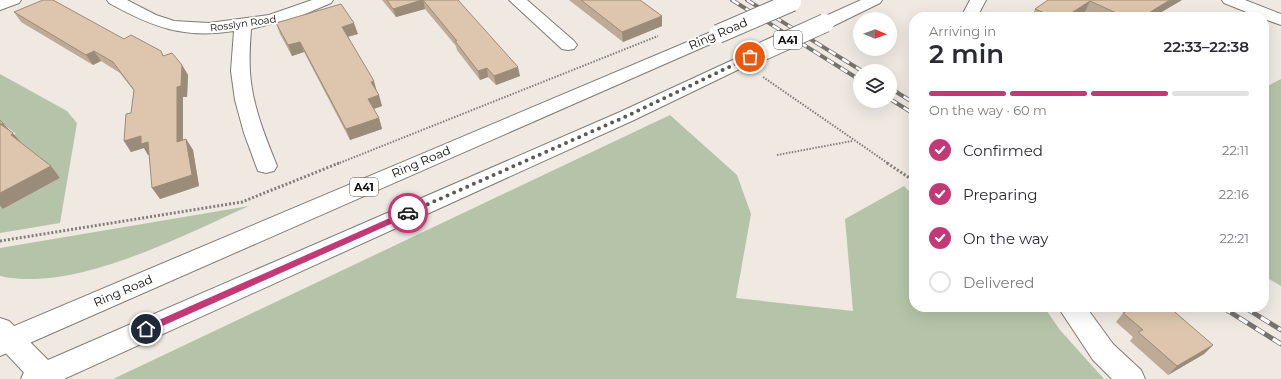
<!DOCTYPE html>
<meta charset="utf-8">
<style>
:root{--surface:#fff;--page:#f7f7f7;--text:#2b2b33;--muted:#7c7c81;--line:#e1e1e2;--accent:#c23975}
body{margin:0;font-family:Montserrat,sans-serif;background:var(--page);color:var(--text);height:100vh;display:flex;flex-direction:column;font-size:15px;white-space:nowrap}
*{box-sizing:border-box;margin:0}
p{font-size:13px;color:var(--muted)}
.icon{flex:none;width:22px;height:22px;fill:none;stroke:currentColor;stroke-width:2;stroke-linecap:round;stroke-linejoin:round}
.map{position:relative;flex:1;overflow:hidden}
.side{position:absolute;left:909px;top:12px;width:360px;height:300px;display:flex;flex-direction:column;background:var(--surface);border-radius:16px;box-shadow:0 4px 16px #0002}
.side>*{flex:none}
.needle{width:26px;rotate:91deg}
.tools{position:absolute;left:853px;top:12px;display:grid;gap:8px}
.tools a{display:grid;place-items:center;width:44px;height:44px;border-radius:50%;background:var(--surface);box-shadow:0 4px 16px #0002;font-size:20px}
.pin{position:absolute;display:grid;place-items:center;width:34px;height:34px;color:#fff;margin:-17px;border:2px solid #fff;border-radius:50%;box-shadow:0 1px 4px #0007}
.courier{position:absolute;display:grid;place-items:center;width:40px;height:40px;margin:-20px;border:3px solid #c23975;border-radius:50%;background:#fff;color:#222;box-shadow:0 1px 5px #0007}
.overview em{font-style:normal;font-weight:600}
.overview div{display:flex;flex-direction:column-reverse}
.overview{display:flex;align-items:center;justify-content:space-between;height:68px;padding:0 20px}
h1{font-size:26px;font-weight:600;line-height:30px}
.bar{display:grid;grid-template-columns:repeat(4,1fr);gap:6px 4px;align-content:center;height:48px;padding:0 20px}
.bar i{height:5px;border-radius:3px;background:var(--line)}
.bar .on{background:var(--accent)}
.bar p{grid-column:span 4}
ol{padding:0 20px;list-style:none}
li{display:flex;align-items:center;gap:12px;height:44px}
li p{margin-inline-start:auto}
li .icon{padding:4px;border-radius:50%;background:var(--accent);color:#fff;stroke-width:4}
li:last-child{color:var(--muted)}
li i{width:22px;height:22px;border:2px solid var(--line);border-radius:50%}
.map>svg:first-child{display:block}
.green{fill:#b5c4a8}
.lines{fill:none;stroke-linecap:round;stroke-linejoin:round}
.minor-casing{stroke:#807b75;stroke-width:2}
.tertiary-casing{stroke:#807b75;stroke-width:2}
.trunk-casing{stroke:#807b75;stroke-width:2}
.path-far1{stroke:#817d79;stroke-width:2;stroke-dasharray:1.5 1.5;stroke-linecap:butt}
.path{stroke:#817d79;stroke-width:3;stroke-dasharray:2 2;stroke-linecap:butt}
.minor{fill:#fff;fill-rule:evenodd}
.tertiary{fill:#fff;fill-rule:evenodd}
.trunk{fill:#fff;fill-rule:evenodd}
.rail-far1-casing{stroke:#76726e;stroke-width:4}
.rail-casing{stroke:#76726e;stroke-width:5}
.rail-far1{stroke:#fff;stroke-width:2.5;stroke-dasharray:8;stroke-linecap:butt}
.rail{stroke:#fff;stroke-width:3.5;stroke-dasharray:10;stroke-linecap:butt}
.trunk-bridge-casing{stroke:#807b75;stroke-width:20;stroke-linecap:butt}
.trunk-bridge{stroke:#fff;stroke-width:18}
.wall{fill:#beaa95}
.shaded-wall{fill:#9b8b79}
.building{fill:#ddc6ad;stroke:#9b8b79}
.route{fill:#c23975}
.done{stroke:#5d5a56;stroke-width:4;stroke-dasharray:0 7.2}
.labels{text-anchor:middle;stroke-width:4;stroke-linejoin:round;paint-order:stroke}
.far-street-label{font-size:10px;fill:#0f0d0b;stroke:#fff}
.shield{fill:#fff;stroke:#575654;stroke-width:1}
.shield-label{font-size:11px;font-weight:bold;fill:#0f0d0b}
.street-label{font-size:12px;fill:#0f0d0b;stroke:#fff}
</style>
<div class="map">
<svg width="1281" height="379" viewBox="0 0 1281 379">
<rect width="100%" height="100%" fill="#efe9e2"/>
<path class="green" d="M0 74 67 111 77 123 60 223 0 233V206L3 209 60 178 0 142 16 134 3 124 0 126Z
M1281 79V286L1264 276V88Z
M670 115 737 175 751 214 736 298 853 311 845 219 904 186 914 196V307H1044L1060 330 1104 379H113Z
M249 206C182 236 74 293 0 276V248Z"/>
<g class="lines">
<defs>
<path id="minor" d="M0 0H21L19 3 0 10Z
M107 0H127L156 15 174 21 209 23 269 15 312 0H333L331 3 298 17 251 29C250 43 249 57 250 72 252 105 265 136 277 166L274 171 266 173 258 171 244 133 235 100 231 71 234 31C184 39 152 27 109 3Z
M509 0H527L574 41 577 45 574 49 568 50 562 49Z
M0 318 9 321 58 370 62 379H30L0 347Z"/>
<path id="tertiary" d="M970 0H986L977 17H961Z
M1222 0H1245L1281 14V25L1264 19V17H1259L1224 3Z
M1058 307H1086L1113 344 1141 370 1145 379H1112L1093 360Z"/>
<path id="trunk" d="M861 0H882L880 3 831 27 825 28 819 27 817 23 819 19Z
M718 29 724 30 727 34 724 38 0 356V332Z
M750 52 756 53 759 57 756 61 634 120 64 379H21L25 370 620 112Z"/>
</defs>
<use href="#minor" class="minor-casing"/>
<use href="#tertiary" class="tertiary-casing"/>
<use href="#trunk" class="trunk-casing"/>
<path class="path-far1" d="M763 77 889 164
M777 155 852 141
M337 164 658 36"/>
<path class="path" d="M887 163 914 181
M0 241 242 202 339 163"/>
<use href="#minor" class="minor"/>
<use href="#tertiary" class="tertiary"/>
<use href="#trunk" class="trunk"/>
<defs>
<path id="rail-far1" d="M732 0 860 80
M747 0 862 71
M890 88 914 103
M890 99 914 114"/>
<path id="rail" d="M1222 307 1281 344
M1244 307 1281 330"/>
</defs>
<use href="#rail-far1" class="rail-far1-casing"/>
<use href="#rail" class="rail-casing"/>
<use href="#rail-far1" class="rail-far1"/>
<use href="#rail" class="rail"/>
<defs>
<path id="trunk-bridge" d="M718 34 792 2
M750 57 825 23"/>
</defs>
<use href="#trunk-bridge" class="trunk-bridge-casing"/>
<use href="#trunk-bridge" class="trunk-bridge"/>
</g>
<path class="wall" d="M382 0H458L520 76 496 85 488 77 480 80 457 50 456 46 425 9 396 17Z
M569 0H640L662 16V26L623 42Z
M1048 0H1182L1153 17H1096L1085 12 1077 17H1032L1035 9Z
M14 12 124 39 164 56 182 65 188 75 187 97H183V140L186 139 193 150 199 186 160 199 149 155H148L144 148 131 152 124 141 131 113 134 91 120 73 101 61 93 65 21 22Z
M276 23 358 34 348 37 377 92 382 106 373 109 379 118 382 129 350 140 304 52 292 56 280 34Z
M1123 313 1213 345 1204 354 1168 375 1130 341 1133 337 1116 322Z"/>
<path class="shaded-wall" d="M422 0H423L425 9 396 17 393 9Z
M1170 0H1182L1153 17H1142Z
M1090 1 1085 12 1077 17H1065Z
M662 16V26L623 42 622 32Z
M354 23 358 34 346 37 342 27Z
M300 42 304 52 292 56 288 45Z
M94 51 101 61 93 65 86 55Z
M182 65 188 75 187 97H183V153L177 142V87Z
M518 67 520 76 496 85 494 76Z
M487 68 488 77 480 80 478 71Z
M374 81 377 92 371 82Z
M379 95 382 106 371 110 368 99Z
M379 118 382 129 350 140 346 129Z
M3 123 13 134V133L23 145 20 146 0 124Z
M141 136 148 142 155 153 148 155 144 148 131 152 124 141Z
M186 139 193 150 199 186 160 199 152 188Z
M51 166 60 178 3 209 0 206V193Z
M1213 345 1204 354 1168 375 1177 366Z"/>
<path class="building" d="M43 0H53L124 39 131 35 161 51 163 56 172 53 182 65 181 86 177 87V142L186 139 192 175 152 188 148 142 141 144V136L124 141 126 114 131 113 134 90 113 62 94 51 86 55 14 12Z
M387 0H422L393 9Z
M423 0H458L518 67 494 76 487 68 478 71 455 41H457Z
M581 0H640L662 16 622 32Z
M1048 0H1170L1142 17H1125L1090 1 1065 17H1054L1035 9Z
M341 4 354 23 342 27 374 81 371 82 379 95 368 99 379 118 346 129 300 42 288 45 276 23Z
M0 120 3 123 0 124Z
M0 124 13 133 11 135 51 166 0 193Z
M1135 307H1153V308L1169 307 1213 345 1177 366 1138 332 1143 330 1123 313Z"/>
<path class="route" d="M408 210 411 211V215L149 332H143L142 329 143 327Z"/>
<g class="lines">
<path class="done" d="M408 213 627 116 750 57"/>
</g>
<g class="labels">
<g class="far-street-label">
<text transform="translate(243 23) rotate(-8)" y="4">Rosslyn Road</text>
</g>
<g class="shield">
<rect x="774" y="31" width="28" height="18" rx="3"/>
<rect x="350" y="178" width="28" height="18" rx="3"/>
</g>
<g class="shield-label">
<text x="788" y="44">A41</text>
<text x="364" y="191">A41</text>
</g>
<g class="street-label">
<text transform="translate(718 34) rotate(-23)" y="4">Ring Road</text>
<text transform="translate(421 162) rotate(-23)" y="4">Ring Road</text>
<text transform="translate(123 291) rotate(-23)" y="4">Ring Road</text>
</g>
</g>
</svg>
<div class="tools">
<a><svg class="needle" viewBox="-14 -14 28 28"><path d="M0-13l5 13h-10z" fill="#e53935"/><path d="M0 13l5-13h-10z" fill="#7c7c81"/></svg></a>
<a><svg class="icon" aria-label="layers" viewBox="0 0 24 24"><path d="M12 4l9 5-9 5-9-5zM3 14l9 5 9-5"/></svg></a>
</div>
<div class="pin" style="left:750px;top:57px;background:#ea580c"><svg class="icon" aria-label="bag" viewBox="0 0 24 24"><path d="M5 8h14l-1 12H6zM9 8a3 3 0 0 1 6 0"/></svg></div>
<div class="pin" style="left:146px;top:329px;background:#1f2937"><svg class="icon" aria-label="home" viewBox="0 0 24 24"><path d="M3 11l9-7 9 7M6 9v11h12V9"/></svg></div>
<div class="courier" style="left:408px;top:213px"><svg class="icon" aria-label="car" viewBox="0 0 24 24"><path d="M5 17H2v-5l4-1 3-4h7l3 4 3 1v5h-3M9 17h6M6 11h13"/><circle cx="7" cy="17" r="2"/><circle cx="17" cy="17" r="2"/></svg></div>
<section class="side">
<div class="overview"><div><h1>2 min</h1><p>Arriving in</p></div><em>22:33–22:38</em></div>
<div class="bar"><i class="on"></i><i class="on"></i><i class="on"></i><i></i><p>On the way · 60 m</p></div>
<ol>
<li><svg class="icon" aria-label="check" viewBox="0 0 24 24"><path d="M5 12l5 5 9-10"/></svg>Confirmed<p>22:11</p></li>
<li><svg class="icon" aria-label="check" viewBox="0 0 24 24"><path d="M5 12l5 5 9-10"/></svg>Preparing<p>22:16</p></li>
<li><svg class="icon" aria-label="check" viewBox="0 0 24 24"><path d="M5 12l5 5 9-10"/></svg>On the way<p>22:21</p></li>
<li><i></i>Delivered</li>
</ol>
</section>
</div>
